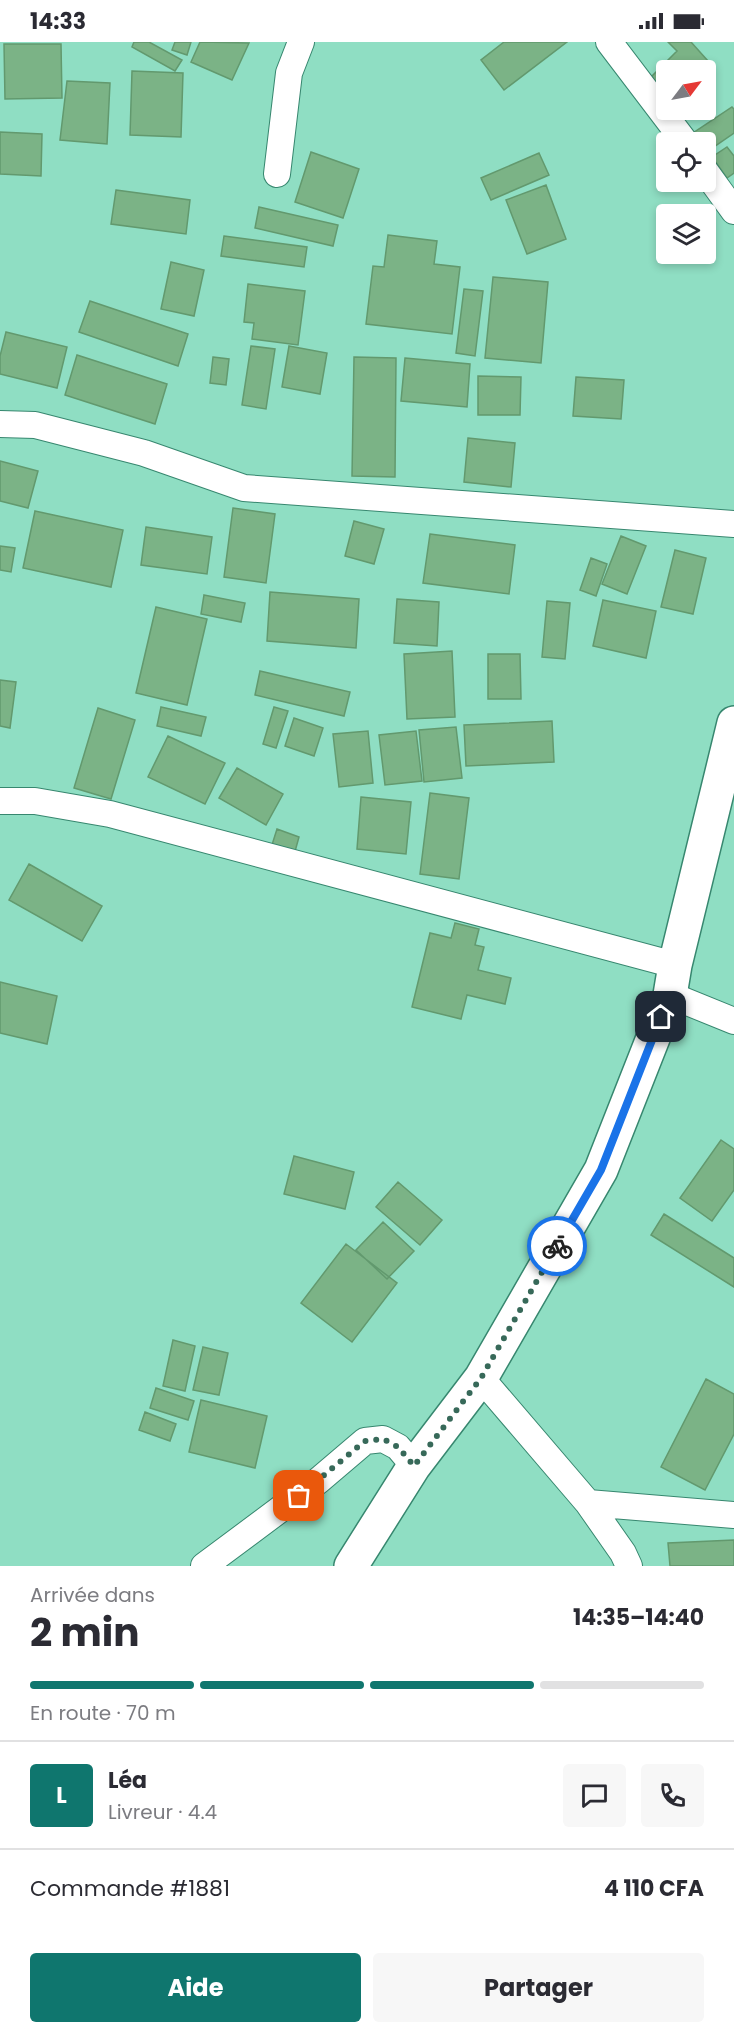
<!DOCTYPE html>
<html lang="fr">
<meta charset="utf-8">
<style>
:root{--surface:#fff;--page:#f7f7f7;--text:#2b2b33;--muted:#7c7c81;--line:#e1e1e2;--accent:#0f766e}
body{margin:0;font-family:Poppins,sans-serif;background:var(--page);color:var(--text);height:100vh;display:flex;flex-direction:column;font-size:22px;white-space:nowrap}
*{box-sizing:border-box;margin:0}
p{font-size:20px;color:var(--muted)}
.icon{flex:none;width:33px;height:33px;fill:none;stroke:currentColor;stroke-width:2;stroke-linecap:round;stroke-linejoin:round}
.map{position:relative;height:1524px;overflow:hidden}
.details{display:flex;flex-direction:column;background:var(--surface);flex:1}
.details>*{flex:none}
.needle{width:39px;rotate:58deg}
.tools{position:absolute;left:656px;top:18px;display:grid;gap:12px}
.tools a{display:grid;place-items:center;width:60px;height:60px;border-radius:6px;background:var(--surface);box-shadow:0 3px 9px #0003;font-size:30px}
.pin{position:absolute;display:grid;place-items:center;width:51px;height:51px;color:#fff;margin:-26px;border-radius:12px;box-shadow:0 3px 9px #0006}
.courier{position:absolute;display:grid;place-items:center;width:60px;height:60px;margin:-30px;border:4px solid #1a73e8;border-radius:50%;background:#fff;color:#222;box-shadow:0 2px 8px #0007}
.headline em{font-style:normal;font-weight:700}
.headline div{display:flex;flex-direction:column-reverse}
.headline{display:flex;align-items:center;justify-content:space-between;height:102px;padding:0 30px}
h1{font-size:39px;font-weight:700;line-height:45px}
.bar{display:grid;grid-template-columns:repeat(4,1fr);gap:9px 6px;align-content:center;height:72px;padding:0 30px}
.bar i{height:8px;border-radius:4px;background:var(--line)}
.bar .selected{background:var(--accent)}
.bar p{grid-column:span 4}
.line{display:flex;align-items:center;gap:15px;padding:0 30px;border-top:2px solid var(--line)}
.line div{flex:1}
.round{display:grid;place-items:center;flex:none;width:63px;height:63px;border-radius:6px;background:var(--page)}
.cta{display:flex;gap:12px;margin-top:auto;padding:12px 30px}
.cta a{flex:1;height:69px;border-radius:6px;background:var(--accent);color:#fff;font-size:24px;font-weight:700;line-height:69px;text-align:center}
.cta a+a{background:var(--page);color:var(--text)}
.status{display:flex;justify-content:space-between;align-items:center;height:42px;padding:0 30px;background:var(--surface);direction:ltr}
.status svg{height:16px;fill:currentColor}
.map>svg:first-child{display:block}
.building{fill:#7bb386;stroke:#62996e;stroke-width:1.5}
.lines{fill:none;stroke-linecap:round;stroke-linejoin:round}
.minor-casing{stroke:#37876f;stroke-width:28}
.highway-casing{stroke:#37876f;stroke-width:36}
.minor{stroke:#fff;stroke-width:26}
.highway{stroke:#fff;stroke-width:33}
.done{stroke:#376959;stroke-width:6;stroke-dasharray:0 10.8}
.route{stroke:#1a73e8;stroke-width:8}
</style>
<div class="status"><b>14:33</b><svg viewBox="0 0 49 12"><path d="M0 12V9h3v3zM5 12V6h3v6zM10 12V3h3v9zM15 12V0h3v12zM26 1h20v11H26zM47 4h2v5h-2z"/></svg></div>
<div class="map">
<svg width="734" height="1524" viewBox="0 0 734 1524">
<rect width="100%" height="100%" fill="#8fdec3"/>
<path class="building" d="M134 0H149L182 18 175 29 132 5Z
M175 0H191L187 13 172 8Z
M200 0 249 1 232 38 191 20Z
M504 0H567L504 48 481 18Z
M668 0H691L708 19 698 28 691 27 666 28V50L663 54 648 38 677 9Z
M4 2H61L62 56 5 57Z
M132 29 183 31 181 95 130 93Z
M67 39 110 41 107 102 60 98Z
M732 65 734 67V91L705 111V100H691L687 95Z
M0 90 42 92 41 134 0 132Z
M727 105 734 114V131L727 136 712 115Z
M311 110 359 127 343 176 295 160Z
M539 111 549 133 491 158 481 136Z
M546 143 566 197 527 212 506 158Z
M116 148 190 158 186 192 111 182Z
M259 165 338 183 333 204 255 186Z
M388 193 437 199 434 222 460 225 452 292 366 282 373 224 384 225Z
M224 194 307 205 304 225 221 214Z
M171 220 204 228 194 274 161 267Z
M493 235 548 240 541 321 485 316Z
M248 242 305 249 298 303 252 297 254 281 244 280Z
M464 247 483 249 475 314 456 311Z
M90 259 188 292 178 324 79 290Z
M6 290 67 305 57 346 0 332V314Z
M251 304 275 307 266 367 242 363Z
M289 304 327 311 320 352 282 345Z
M77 313 167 342 155 382 65 353Z
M213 315 229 317 226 343 210 341Z
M354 315 396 316 395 435 352 434Z
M405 316 470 322 467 365 401 359Z
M478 334 521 335 520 373H478Z
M576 335 624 338 621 377 573 374Z
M468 396 515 401 511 445 464 440Z
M0 419 38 429 28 466 0 459Z
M233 466 275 472 266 541 224 535Z
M35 469 123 488 111 545 23 526Z
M354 479 384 487 374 522 345 514Z
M146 485 212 495 207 532 141 523Z
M430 492 515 503 509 552 423 541Z
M621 494 646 504 627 552 602 542Z
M0 504 15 506 11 530 0 528Z
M675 508 706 516 693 572 661 565Z
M591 516 607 522 596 554 580 548Z
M270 550 359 557 356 606 267 599Z
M204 553 245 561 241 580 201 572Z
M397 557 439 560 437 604 394 601Z
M603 558 656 569 646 616 593 604Z
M547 559 570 561 565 617 542 615Z
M156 565 207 577 187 663 136 651Z
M452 609 455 675 407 677 404 612Z
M488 612H520L521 657H488Z
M260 629 350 650 344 674 255 653Z
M0 638 16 640 10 686 0 684Z
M161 665 206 675 201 694 157 684Z
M274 665 288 669 276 706 263 702Z
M98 666 135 678 111 757 74 746Z
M294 676 323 686 314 714 285 704Z
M552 679 554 720 466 724 464 683Z
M456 685 462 736 424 740 419 688Z
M368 689 373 741 339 745 333 692Z
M416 689 422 739 385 743 379 693Z
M168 694 225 721 205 762 148 735Z
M237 726 283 752 266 783 219 756Z
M430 751 469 756 459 837 420 832Z
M361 755 411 760 406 812 357 807Z
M277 787 299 795 294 813 271 806Z
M29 822 102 864 82 899 9 858Z
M455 881 479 887 475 903 484 905 478 928 511 936 505 962 467 953 461 977 412 965 430 891 451 896Z
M0 940 57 954 47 1002 0 991Z
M721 1098 734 1107V1148L712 1179 680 1156Z
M294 1114 354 1130 345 1167 284 1152Z
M398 1140 442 1178 420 1203 376 1165Z
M664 1172 734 1216V1245L651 1193Z
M383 1180 414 1209 387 1237 356 1208Z
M346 1202 397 1241 352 1300 301 1261Z
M173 1298 195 1304 185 1349 163 1344Z
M203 1305 228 1311 219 1353 193 1348Z
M706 1337 734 1352V1392L705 1448 661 1425Z
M156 1346 194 1359 188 1378 150 1366Z
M201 1358 267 1374 255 1426 189 1410Z
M145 1370 176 1382 170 1399 139 1388Z
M734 1498V1524H670L668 1501Z"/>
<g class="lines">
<defs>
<path id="minor" d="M609 0 685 100
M705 129 734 169
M277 132 289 31 301 0
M0 382 35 383 144 411 244 446 734 482
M0 759H35L110 772 675 923
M670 953 734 979
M481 1336 588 1461 623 1511 629 1524
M588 1461 734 1473
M204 1524 318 1439 365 1399 383 1397 398 1405 414 1424"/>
<path id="highway" d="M351 1524 414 1424 481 1336 601 1128 670 953 675 923 734 681"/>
</defs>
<use href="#minor" class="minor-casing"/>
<use href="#highway" class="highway-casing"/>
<use href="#minor" class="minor"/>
<use href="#highway" class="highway"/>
</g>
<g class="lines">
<path class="done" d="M299 1454 365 1399 383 1397 398 1405 414 1424 481 1336 557 1204"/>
<path class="route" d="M557 1204 601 1128 661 975"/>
</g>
</svg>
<div class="tools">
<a><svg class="needle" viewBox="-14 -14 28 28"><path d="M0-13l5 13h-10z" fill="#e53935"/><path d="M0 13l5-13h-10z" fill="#7c7c81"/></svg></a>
<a><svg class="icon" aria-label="locate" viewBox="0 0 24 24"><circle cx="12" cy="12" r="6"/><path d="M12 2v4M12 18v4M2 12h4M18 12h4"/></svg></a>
<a><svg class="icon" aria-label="layers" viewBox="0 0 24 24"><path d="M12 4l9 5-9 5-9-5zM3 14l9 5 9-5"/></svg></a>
</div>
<div class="pin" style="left:299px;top:1454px;background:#ea580c"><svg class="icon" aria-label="bag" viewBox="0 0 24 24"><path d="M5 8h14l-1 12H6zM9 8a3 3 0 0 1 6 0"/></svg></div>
<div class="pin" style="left:661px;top:975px;background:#1f2937"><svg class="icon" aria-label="home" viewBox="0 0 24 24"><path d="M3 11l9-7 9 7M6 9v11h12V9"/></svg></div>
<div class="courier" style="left:557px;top:1204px"><svg class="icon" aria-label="bike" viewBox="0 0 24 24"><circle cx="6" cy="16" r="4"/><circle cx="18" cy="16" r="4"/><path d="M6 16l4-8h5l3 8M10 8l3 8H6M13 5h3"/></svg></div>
</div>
<section class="details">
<div class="headline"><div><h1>2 min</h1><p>Arrivée dans</p></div><em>14:35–14:40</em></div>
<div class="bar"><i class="selected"></i><i class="selected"></i><i class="selected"></i><i></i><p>En route · 70 m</p></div>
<div class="line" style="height:108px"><b class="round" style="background:var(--accent);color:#fff">L</b><div><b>Léa</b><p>Livreur · 4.4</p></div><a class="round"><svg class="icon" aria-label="chat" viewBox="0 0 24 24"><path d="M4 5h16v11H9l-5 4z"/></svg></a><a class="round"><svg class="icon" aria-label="phone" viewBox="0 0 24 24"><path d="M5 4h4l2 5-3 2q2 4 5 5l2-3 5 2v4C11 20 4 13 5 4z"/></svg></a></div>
<div class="line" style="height:78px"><div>Commande #1881</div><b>4 110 CFA</b></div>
<div class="cta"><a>Aide</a><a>Partager</a></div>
</section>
